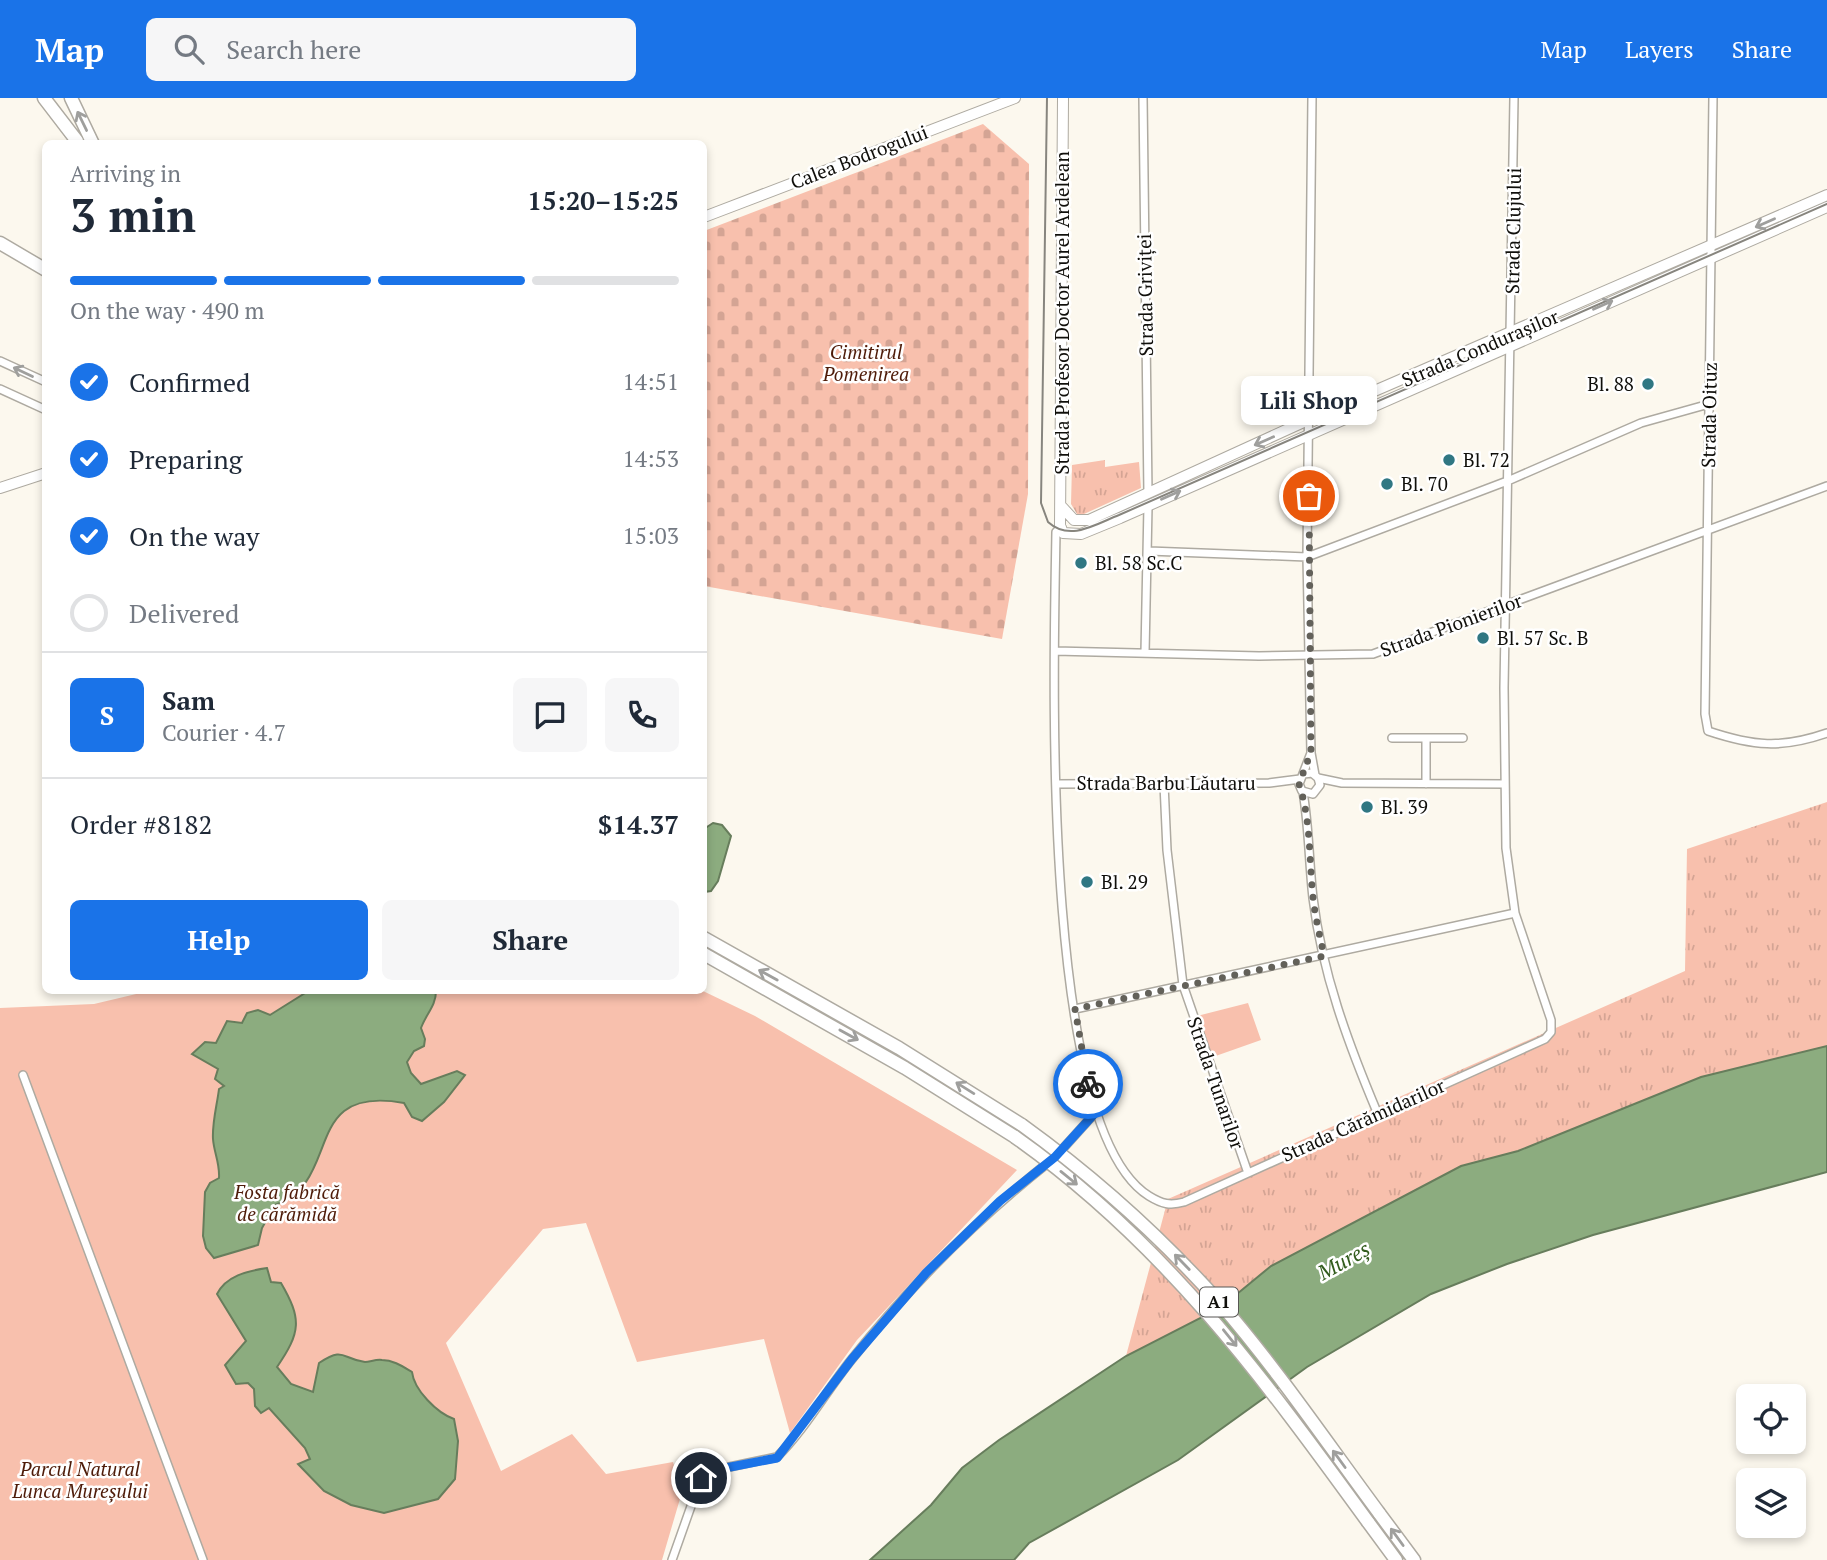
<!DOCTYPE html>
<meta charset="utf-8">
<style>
:root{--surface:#fff;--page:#f6f6f7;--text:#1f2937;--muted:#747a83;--line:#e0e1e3;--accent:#1a73e8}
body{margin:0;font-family:"PT Serif",serif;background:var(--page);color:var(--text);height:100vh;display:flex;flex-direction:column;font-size:26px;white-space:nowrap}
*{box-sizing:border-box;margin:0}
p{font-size:23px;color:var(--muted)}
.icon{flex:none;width:38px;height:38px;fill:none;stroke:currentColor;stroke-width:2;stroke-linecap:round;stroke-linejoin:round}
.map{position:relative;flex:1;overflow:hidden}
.sheet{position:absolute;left:42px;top:42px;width:665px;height:854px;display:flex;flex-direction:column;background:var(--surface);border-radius:10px;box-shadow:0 4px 10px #0003}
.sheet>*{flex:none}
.fabs{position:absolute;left:1736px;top:1286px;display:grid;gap:14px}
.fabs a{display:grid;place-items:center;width:70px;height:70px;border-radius:10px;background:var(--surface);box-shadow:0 4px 10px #0003;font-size:35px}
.pin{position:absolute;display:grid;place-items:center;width:60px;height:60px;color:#fff;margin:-30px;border:4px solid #fff;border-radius:50%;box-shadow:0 2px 7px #0007}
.courier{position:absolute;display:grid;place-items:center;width:70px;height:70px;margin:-35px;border:5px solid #1a73e8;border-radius:50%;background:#fff;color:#222;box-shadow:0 2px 9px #0007}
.bubble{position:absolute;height:49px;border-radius:10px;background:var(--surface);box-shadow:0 4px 10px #0003;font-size:23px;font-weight:700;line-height:49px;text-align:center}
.headline em{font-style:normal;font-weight:700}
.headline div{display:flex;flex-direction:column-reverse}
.headline{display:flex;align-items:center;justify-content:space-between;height:119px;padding:0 28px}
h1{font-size:46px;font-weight:700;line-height:52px}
.bar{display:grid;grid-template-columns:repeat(4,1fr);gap:10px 7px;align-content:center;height:84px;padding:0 28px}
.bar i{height:9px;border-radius:5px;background:var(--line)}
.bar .active{background:var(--accent)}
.bar p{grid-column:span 4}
.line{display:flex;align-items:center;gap:18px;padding:0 28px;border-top:2px solid var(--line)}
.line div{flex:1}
.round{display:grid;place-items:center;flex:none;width:74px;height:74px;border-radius:10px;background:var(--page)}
ol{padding:0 28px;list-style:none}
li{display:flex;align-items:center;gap:21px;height:77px}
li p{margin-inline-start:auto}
li .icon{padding:7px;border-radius:50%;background:var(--accent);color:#fff;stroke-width:4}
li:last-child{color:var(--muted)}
li i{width:38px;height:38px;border:4px solid var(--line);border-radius:50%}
.cta{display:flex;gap:14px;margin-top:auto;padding:14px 28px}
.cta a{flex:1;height:80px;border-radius:10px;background:var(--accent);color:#fff;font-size:28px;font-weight:700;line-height:80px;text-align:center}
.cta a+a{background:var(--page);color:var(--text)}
header{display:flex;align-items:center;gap:42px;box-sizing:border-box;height:98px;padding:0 35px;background:var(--accent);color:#fff}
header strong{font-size:33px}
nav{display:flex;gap:38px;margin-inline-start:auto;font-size:24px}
.search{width:490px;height:63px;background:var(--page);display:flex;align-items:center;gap:18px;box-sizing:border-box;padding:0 24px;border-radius:10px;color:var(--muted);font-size:26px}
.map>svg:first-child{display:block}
.grass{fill:url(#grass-tufts)}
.cemetery{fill:url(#cemetery-stones)}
.green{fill:#f8c0ad}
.water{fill:#8cac7f;stroke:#677d5c;stroke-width:2}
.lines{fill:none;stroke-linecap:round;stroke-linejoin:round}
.street-casing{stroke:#aeaaa1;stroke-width:10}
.secondary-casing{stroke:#aeaaa1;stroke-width:12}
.highway-casing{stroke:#aeaaa1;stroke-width:15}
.street{stroke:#fff;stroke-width:7}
.secondary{stroke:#fff;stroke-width:10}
.highway{stroke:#fff;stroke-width:12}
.tram{stroke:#87857e;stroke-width:2}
.highway-bridge-casing{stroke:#aeaaa1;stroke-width:15;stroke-linecap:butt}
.highway-bridge{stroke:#fff;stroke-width:12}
.oneway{stroke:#9f9f9d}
.done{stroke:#63615a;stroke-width:7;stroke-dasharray:0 12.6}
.route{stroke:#1a73e8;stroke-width:9}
.poi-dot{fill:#307783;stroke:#fff;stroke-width:2.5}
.labels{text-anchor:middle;stroke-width:5;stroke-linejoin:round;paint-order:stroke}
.shield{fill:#fff;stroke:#585754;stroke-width:2}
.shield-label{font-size:18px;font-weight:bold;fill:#100f0b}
.street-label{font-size:19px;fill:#100f0b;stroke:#fff}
.park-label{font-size:19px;font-style:italic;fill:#4e1b08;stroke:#fff}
.poi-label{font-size:19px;fill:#100f0b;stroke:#fff;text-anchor:start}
.water-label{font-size:21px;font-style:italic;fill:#325c1d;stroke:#fff}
</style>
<header>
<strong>Map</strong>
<div class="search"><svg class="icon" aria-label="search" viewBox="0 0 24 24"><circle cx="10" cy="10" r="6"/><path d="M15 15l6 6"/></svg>Search here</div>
<nav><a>Map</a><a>Layers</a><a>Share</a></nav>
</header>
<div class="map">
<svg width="1827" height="1462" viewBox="0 0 1827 1462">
<defs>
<pattern id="grass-tufts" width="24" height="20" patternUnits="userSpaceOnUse" patternTransform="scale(1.75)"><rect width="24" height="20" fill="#f8c0ad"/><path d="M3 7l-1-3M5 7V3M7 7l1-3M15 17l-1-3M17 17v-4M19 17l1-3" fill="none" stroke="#d4a494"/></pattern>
<pattern id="cemetery-stones" width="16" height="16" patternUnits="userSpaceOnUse" patternTransform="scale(1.75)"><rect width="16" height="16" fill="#f8c0ad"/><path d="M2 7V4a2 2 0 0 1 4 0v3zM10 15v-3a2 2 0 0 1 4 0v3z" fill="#d4a494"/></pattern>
</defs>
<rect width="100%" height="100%" fill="#fcf8ee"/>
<path class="grass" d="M1105 362V369L1139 364 1141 390 1084 416H1077L1071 406 1072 367Z
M1827 704V948L1701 979 1518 1053 1461 1068 1271 1168 1220 1210 1126 1258 1168 1101 1685 873 1687 751Z"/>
<path class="cemetery" d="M983 26 1029 66 1028 396 1002 541 704 488V133Z"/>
<path class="green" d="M153 892 703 893 755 918 1017 1072 857 1242 790 1335 764 1241 637 1264 586 1125 543 1131 446 1245 501 1373 572 1336 606 1376 673 1364 682 1394 662 1462H0V910L94 906Z
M1248 905 1261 942 1210 960 1197 918Z"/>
<path class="water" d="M713 725 722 727 731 738 718 783 711 793 704 794V731Z
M310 892 436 893C436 908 426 916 421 930L425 941 424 948 414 953 407 964 411 975 421 986 457 973 465 977 444 1004 422 1023 412 1019 404 1005C299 986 344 1083 275 1107L262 1130 258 1147 214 1160 206 1150 203 1138 205 1094 210 1085 219 1080C220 1065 214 1055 213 1041 212 1025 217 1007 219 991L224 988 215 981 218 971 192 956 205 944 216 945 227 923 242 925 247 915 258 912 270 917Z
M1827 948V1074L1593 1137 1507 1166 1431 1196 1307 1269 1178 1362 1029 1445 1014 1462H870L931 1407 962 1370 999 1342 1126 1258 1220 1210 1271 1168 1461 1068 1518 1053 1701 979Z
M267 1170 271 1184 281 1185C302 1221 301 1234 277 1269L291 1286 313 1294 319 1265C345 1248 341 1261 365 1264 370 1264 376 1261 382 1262 393 1262 402 1268 412 1274 414 1292 437 1315 454 1321L458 1343 455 1381 438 1401 384 1415 351 1407 324 1393 298 1366 310 1361 305 1350 269 1310 261 1315 255 1308 254 1291 248 1285 236 1286 225 1267 246 1243 217 1196C226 1178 247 1173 267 1170Z"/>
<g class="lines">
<defs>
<path id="street" d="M1143 0 1148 395
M1312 0 1307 459 1311 655 1315 677
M1713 0 1705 616 1708 633C1753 648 1781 651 1827 635
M0 263 46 284
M0 291 46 312
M1060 430 1056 434C1054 560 1039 1030 1149 1098 1162 1106 1170 1108 1184 1104L1545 941 1551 934V922L1515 815 1506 750 1504 590 1514 0
M1149 453 1307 459 1510 382 1641 325 1709 306
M1055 553 1259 558 1373 556 1827 388
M1145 555 1148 408
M1392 640H1463
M1304 676 1312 675 1318 680 1320 687 1313 696 1302 693 1299 686 1311 655
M1318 680 1342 685 1505 686
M1056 686 1269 685 1300 681
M1164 686 1167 752 1183 887 1248 1075
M1426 686V640
M1303 694C1309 729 1309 765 1313 800 1322 875 1348 945 1377 1014
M1075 911 1515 815
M23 977 203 1462
M1058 1056 1095 1015
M672 1462 701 1380 715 1372 777 1359C806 1330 826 1293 852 1261 910 1188 976 1122 1049 1064"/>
<path id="secondary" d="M1063 0 1060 427 1063 435 1081 436 1120 420 1827 109
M704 119 1015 0
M0 390 46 375
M1062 409 1074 422H1089L1319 317 1827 97"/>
<path id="highway" d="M44 0 77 43
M71 0 93 46
M0 145 46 172
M704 840 899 950 1022 1027
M704 856 905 970 1015 1039
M1379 1415 1414 1462
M1368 1424 1396 1462"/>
</defs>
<use href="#street" class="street-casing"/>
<use href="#secondary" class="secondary-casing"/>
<use href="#highway" class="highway-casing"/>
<use href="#street" class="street"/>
<use href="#secondary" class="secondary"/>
<use href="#highway" class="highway"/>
<path class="tram" d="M1047 0 1041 405 1048 424C1070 444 1096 426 1119 417L1827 106"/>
<defs>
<path id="highway-bridge" d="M1022 1027C1094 1079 1160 1138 1219 1204 1277 1271 1327 1345 1379 1415
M1015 1039C1165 1145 1261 1277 1368 1424"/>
</defs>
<use href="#highway-bridge" class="highway-bridge-casing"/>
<use href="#highway-bridge" class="highway-bridge"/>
</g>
<defs><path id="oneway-shaft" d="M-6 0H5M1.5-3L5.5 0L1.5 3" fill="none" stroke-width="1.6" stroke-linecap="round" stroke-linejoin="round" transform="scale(1.75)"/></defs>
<g class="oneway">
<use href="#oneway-shaft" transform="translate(82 23) rotate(-116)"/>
<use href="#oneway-shaft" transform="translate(1765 125) rotate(156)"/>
<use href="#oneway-shaft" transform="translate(1603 207) rotate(-24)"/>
<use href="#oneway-shaft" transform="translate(23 274) rotate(-155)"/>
<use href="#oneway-shaft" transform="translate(1264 343) rotate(156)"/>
<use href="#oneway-shaft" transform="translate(1171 397) rotate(-24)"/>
<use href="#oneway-shaft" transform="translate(768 877) rotate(-151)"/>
<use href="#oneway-shaft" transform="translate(849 937) rotate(29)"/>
<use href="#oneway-shaft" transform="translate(965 990) rotate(-148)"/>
<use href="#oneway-shaft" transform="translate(1069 1080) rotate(39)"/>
<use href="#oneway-shaft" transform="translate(1182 1164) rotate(-134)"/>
<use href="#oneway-shaft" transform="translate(1230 1240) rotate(51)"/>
<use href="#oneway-shaft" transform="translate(1339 1361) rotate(-126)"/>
<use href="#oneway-shaft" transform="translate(1397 1439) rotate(-126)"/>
</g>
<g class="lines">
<path class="done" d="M1088 986 1075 911 1324 858C1320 838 1315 819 1313 799 1309 761 1311 721 1299 686L1311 654 1309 398"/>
<path class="route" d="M701 1380 715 1372 777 1360 852 1261 926 1175 1000 1103 1055 1059 1095 1015 1088 986"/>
</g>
<g class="poi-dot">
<circle cx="1648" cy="286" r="7"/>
<circle cx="1449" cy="362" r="7"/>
<circle cx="1387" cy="386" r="7"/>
<circle cx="1081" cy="465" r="7"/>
<circle cx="1483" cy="540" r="7"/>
<circle cx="1367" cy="709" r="7"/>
<circle cx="1087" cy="784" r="7"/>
</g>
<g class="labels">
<rect class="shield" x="1200" y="1189.5" width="38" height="29" rx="5"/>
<g class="shield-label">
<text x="1219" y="1210">A1</text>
</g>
<g class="street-label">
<text transform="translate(859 59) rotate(-21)" y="7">Calea Bodrogului</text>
<text transform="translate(1513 133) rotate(-89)" y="7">Strada Clujului</text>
<text transform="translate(1145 197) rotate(-91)" y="7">Strada Griviței</text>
<text transform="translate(1062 215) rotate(-90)" y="7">Strada Profesor Doctor Aurel Ardelean</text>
<text transform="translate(1480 250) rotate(-23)" y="7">Strada Condurașilor</text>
<text transform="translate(1709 317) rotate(-89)" y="7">Strada Oituz</text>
<text transform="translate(1451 527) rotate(-20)" y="7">Strada Pionierilor</text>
<text x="1166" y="692">Strada Barbu Lăutaru</text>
<text transform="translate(1216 985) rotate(71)" y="7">Strada Tunarilor</text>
<text transform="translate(1363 1022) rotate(-24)" y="7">Strada Cărămidarilor</text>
</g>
<g class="park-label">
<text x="866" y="261">Cimitirul<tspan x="866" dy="22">Pomenirea</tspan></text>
<text x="287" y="1101">Fosta fabrică<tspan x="287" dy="22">de cărămidă</tspan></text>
<text x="80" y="1378">Parcul Natural<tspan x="80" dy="22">Lunca Mureșului</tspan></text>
</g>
<g class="poi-label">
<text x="1634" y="293" text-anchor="end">Bl. 88</text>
<text x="1463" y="369">Bl. 72</text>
<text x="1401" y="393">Bl. 70</text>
<text x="1095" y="472">Bl. 58 Sc.C</text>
<text x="1497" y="547">Bl. 57 Sc. B</text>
<text x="1381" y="716">Bl. 39</text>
<text x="1101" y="791">Bl. 29</text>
</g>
<g class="water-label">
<text transform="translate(1344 1163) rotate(-29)" y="7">Mureș</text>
</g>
</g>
</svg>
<div class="fabs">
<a><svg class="icon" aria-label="locate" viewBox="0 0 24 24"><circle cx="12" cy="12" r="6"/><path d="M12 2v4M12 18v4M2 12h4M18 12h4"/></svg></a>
<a><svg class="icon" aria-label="layers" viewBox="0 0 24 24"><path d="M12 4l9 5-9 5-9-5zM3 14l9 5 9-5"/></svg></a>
</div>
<div class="pin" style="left:1309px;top:398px;background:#ea580c"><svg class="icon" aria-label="bag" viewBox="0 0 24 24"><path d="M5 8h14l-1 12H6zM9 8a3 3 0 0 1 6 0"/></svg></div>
<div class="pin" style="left:701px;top:1380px;background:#1f2937"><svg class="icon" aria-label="home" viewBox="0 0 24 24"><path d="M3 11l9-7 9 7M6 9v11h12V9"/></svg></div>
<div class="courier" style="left:1088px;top:986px"><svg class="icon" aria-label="bike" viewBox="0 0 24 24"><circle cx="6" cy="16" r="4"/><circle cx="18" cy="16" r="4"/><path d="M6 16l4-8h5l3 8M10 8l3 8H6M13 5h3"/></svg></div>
<div class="bubble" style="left:1241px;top:278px;width:136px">Lili Shop</div>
<section class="sheet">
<div class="headline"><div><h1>3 min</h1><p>Arriving in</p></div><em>15:20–15:25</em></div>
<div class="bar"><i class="active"></i><i class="active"></i><i class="active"></i><i></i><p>On the way · 490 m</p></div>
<ol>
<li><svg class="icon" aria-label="check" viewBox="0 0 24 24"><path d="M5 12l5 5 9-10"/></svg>Confirmed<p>14:51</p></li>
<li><svg class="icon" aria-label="check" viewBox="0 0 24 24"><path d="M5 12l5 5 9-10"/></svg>Preparing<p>14:53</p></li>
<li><svg class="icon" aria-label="check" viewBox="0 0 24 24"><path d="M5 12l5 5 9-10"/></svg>On the way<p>15:03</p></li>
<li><i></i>Delivered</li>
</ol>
<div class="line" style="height:126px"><b class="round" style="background:var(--accent);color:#fff">S</b><div><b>Sam</b><p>Courier · 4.7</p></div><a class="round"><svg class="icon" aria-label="chat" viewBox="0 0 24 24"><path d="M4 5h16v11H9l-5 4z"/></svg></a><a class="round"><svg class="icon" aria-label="phone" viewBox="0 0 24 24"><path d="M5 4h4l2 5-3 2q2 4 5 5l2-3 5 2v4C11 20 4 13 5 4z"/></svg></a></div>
<div class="line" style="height:91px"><div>Order #8182</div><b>$14.37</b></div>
<div class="cta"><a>Help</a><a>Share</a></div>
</section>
</div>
